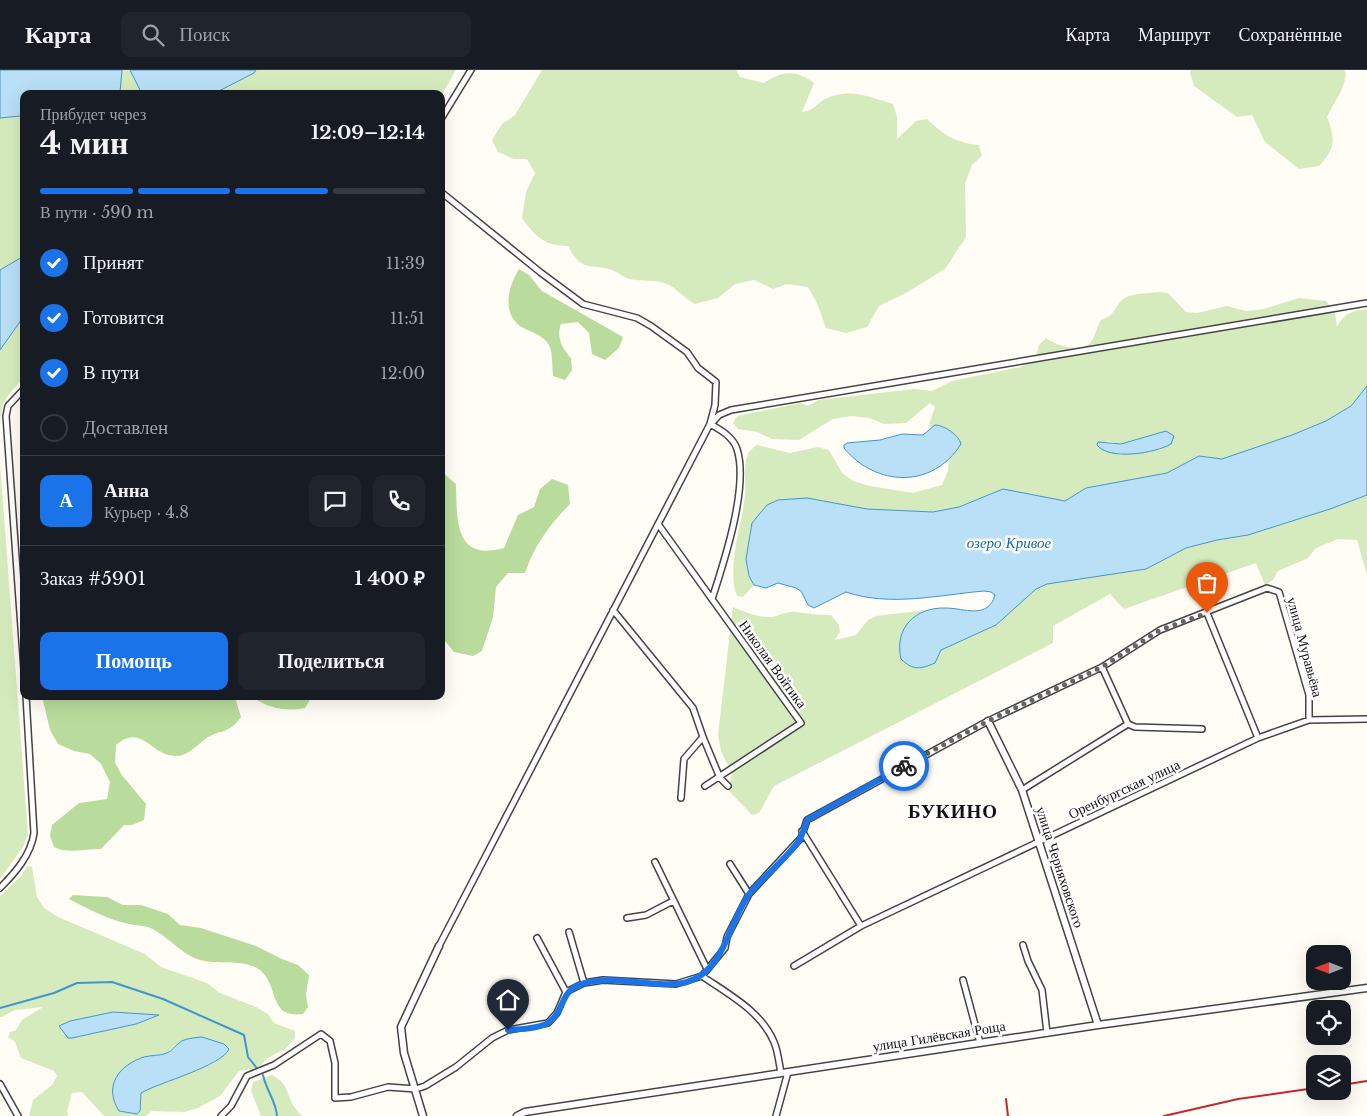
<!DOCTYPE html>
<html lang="ru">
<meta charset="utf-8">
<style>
:root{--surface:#171b24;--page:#20242c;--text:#f1f3f6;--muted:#9ea1a6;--line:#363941;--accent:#1a73e8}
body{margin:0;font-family:"Libre Baskerville",serif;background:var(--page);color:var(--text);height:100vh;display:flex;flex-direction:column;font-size:19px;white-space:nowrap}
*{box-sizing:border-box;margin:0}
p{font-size:16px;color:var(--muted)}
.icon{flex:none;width:28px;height:28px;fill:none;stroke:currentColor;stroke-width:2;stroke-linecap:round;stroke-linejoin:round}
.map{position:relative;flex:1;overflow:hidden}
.side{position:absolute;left:20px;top:20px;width:425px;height:610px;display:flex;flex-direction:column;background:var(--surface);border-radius:10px;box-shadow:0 5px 20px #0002}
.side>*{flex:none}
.needle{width:32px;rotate:270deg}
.tools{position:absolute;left:1306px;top:875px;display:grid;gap:10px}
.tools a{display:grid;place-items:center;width:45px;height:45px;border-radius:10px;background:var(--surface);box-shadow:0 5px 20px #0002;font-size:25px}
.pin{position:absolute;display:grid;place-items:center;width:42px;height:42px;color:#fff;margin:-51px -21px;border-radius:50% 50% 50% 0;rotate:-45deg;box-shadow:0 0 5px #0007}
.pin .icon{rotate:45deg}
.courier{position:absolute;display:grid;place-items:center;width:50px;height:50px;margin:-25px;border:4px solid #1a73e8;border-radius:50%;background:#fff;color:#222;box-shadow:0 1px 6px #0007}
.headline em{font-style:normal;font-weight:800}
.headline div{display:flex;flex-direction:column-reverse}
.headline{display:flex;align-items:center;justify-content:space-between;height:85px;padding:0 20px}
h1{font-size:32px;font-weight:800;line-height:38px}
.bar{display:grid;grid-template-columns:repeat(4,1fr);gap:8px 5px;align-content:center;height:60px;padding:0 20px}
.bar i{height:6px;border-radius:4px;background:var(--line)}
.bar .selected{background:var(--accent)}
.bar p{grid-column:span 4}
.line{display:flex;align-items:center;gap:12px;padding:0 20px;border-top:1px solid var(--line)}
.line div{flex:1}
.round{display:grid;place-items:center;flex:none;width:52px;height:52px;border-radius:10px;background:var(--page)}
ol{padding:0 20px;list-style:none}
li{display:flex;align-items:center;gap:15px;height:55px}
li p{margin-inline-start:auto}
li .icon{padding:5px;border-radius:50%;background:var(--accent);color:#fff;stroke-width:4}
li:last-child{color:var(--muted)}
li i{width:28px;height:28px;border:2px solid var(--line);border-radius:50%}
.action{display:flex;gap:10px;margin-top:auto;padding:10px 20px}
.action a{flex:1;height:58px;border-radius:10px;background:var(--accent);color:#fff;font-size:20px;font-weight:800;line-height:58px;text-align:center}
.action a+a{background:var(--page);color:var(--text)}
header{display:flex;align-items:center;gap:30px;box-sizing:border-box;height:70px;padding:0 25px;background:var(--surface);border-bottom:1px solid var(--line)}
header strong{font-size:24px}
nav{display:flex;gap:28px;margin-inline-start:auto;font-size:18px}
.search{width:350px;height:45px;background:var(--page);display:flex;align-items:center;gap:12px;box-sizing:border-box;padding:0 18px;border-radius:10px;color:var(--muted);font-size:19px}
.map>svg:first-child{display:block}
.green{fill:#d5ebbd;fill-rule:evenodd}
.forest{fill:#b9dc9c}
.water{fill:#b9e0f7;stroke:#3f96cf}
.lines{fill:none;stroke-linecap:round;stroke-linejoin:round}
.stream{stroke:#3f96cf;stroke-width:2}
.minor-casing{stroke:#444;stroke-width:8}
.tertiary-casing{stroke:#444;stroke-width:9}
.minor{stroke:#fff;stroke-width:5}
.tertiary{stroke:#fff;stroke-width:6}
.rail{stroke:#c4262e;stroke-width:2}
.done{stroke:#646461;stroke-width:5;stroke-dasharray:0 9}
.route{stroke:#1a73e8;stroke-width:6}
.labels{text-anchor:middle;stroke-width:5;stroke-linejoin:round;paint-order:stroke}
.street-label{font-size:14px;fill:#111;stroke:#fff}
.water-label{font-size:15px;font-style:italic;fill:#1768a6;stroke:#fff}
.district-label{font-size:19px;font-weight:bold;letter-spacing:1px;fill:#111;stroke:#fff}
</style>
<header>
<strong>Карта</strong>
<div class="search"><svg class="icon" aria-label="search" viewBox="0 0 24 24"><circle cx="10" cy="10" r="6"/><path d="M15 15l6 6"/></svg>Поиск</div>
<nav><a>Карта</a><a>Маршрут</a><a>Сохранённые</a></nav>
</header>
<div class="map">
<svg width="1367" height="1046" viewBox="0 0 1367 1046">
<rect width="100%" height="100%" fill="#fffdf5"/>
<path class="green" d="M122 0H130L142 24H118Z
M256 0H456L441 26V24H213L254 3Z
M542 0H736L740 7 764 13C783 0 796 0 814 13L802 42C815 40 815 35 825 29 849 17 870 27 893 34L897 47V69L916 51 927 49C944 65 955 73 979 75L982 86 972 95 965 114 966 167 945 199 906 223 879 236 867 257 846 263 826 258 817 233 808 217 787 214 773 219 754 210 735 214 718 228 695 234C685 229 674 216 667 214 655 209 642 212 629 209 623 207 618 202 612 200 588 192 583 204 568 176 543 175 536 167 522 148L526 122 535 103 527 89H514L498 82 492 70 502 54 515 45Z
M1191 0H1344L1346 4C1344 20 1334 32 1327 47 1336 69 1335 79 1319 96L1299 99 1265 72 1252 45 1237 47 1194 16 1190 3Z
M20 46 24 50V186L0 200V48Z
M1158 222 1168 223 1186 242 1197 243 1227 236 1246 241 1264 239 1299 228 1326 231 1335 243 1337 257C1344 243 1352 241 1367 239V316L1352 336 1326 351 1243 384 1217 390 1206 386 1167 403 1086 418 1065 431 1025 423 977 429 959 437 933 442 867 439 807 428 778 430 752 453 746 489 749 506 754 515 743 527 737 526C726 499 742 455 745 425 746 414 744 402 746 390 748 382 751 379 757 375L790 383 818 377 829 380 842 403 853 411 870 416 913 423 942 415 948 401 949 389 955 383 957 366 940 355H935L932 359 929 354 935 337 930 333 906 353 884 354 870 348 851 346 833 349 799 370 772 369 757 362 738 359 733 353 737 346 801 333 808 336 818 330 914 319 932 321 952 311 1021 297 1036 287 1039 275 1046 268C1055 275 1081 284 1091 272 1095 267 1097 256 1101 250 1115 244 1112 242 1120 232 1129 222 1146 224 1158 222ZM1166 361 1171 374 1145 382 1119 385 1106 371 1121 374Z
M24 246V307C3 331 1 330 0 362V280Z
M0 394 28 765 23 777 0 809Z
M1367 425V505L1357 470 1338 469 1316 478 1308 488 1278 501 1273 510 1265 515 1256 493 1124 539 1110 524 1053 556V573L774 716 759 743 752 745 728 720 732 704 721 681 718 665 733 537C744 542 759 548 772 547 780 546 786 541 795 542 807 543 818 545 831 545L839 555 840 562 835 570 856 565 868 550 876 546 927 540 914 546 935 593 941 580 996 555 1036 519 1047 514 1146 499 1186 478 1217 470 1248 465 1330 439Z
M27 796 32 797 37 827 44 838 58 847 145 884 161 897 207 913 220 923 256 937 268 944 274 953 295 961V968L286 978 266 989 261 995 253 999 239 1001 220 1026 198 1038 184 1042 152 1041 145 1046H104L82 1022 72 1023 67 1041 68 1046H29L33 1030 52 1015 57 1006 54 1001 21 988 15 972 8 967 10 962 16 960 22 950 43 937 15 940 2 947H0V826L21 806ZM113 942 157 946 136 954 72 968 70 951ZM180 972 217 992 161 1013 141 1023 140 1041 137 1044 119 1041 145 987 167 983Z
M272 1005C287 1013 286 1020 292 1033 294 1038 299 1042 302 1046H261L251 1021 253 1012Z"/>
<path class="forest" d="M519 199 529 205 542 221 623 267 619 278 605 290 592 284 589 263 578 252 561 254C556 267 562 278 571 288L572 300 565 310 553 306C552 298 553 282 549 275 543 264 529 262 520 256 501 242 509 215 519 199Z
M441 401 456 414C457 449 454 492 504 478L518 445 534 437 540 419 552 409 568 415 570 434C550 454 534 476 525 503H508L496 517 493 547 482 581 473 586 454 582 441 566Z
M42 626H240L236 631 241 647C238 651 234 656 230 658 225 662 217 662 212 665 199 671 190 687 175 686 150 685 142 653 116 675L115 692 121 704 146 734 144 750 132 755H124L101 779C85 779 67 784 54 777L50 766 52 755 79 733 107 729 110 712 101 694 90 684 74 681 58 674 50 660Z
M250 626H312L305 638C284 642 268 638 250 626Z
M73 825 107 827 123 835H141L168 844 180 855 201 858 256 876 282 889 298 895 309 905 306 925 308 937 303 944C266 949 281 913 257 898 240 889 218 895 200 890 180 884 168 865 148 857 142 855 135 856 129 854 109 850 88 839 69 829Z"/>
<path class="water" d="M0 0H122L120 22 118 24H24V50L20 46 0 48Z
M130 0H256L254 3 213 24H142Z
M24 186V246L0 280V200Z
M1367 316V425L1330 439 1248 465 1217 470 1186 478 1146 499 1047 514 1036 519 996 555 941 580 935 593C921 599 913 601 901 589 894 558 915 537 946 538 964 538 988 550 995 525L991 522 984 521C938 525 890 537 846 522L814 538 808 535 801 521 796 518 778 513 766 518 754 515 749 506 746 489 752 453 767 435 778 430 807 428 867 439 933 442 959 437 1003 419 1065 431 1086 418 1167 403 1199 386 1222 389 1292 365 1326 351 1351 336Z
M935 355C944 355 959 365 961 374 933 419 876 417 844 378V375L847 373 880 370 902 364 923 365Z
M1166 361 1174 366 1171 374C1156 383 1109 391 1097 375L1098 372 1121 374Z
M113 942 159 945 136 954 72 968H68L59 956 70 951Z
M202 967 224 974 229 979C222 996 160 1012 141 1023L140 1041 137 1044 119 1041C103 1016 119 995 144 987 151 985 160 986 167 983 172 981 175 976 179 973 185 968 194 968 202 967Z"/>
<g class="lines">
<path class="stream" d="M0 938 54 923 77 913 112 912 163 929 244 965 248 987 256 997
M263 1005C266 1020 276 1031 277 1046"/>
<defs>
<path id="minor" d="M441 49 471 0
M24 319 8 336 6 346 24 600
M710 354C721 360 733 367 737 379 749 417 724 492 712 529
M711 354 719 345 731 340 1367 233
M658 454 801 653 705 716
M613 540 693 638 703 667 684 689 681 728
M1207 543 1258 668
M1128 654 1135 657 1202 659
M703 667 720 708 728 716
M1022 720 1128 654 1102 597
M802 761 861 856
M655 792 707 899
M730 794 749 824
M0 818C15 803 31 785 34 763L26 626
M627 848 646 845 673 831
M569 862 584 913
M537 868 566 922
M1023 875 1028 891 1042 920 1047 963
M439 876 710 354 715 335 716 312 698 298 687 282 651 256 637 248 583 234 540 202 441 122
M794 896 861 856 1258 668 1309 650 1367 649
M702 906C728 924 761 941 774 972 778 981 779 993 781 1003
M963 910 980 973
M0 1014 18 1046
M221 1046 231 1036 247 1006 274 995 321 964 330 971 335 993V1028L351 1027 388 1017 416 1019 425 1016 456 997 492 968 508 960 548 953 557 943 566 922 584 913 603 910 676 914 702 906 725 878 727 867 749 824 801 768 807 750 988 651 1102 597 1160 560 1267 518 1279 522 1309 625V650
M776 1046 788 1002"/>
<path id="tertiary" d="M988 651 1022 720 1098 955
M423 1046 404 983 401 957 439 876
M517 1046 525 1042 1098 955 1367 918"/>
</defs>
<use href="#minor" class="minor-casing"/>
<use href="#tertiary" class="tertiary-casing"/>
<use href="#minor" class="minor"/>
<use href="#tertiary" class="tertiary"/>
<path class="rail" d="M1342 1015 1367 1011
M1006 1029 1008 1046
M1164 1046 1238 1029 1315 1018"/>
</g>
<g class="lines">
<path class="done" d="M904 696 988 651 1102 597 1160 560 1207 543"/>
<path class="route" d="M508 960C520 959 538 959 548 953 566 941 558 920 585 913 615 904 659 920 687 912 726 900 728 852 750 823 761 809 795 781 801 767 803 762 805 756 807 750L904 696"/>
</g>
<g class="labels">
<g class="street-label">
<text transform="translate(1305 577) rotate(75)" y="5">улица Муравьёва</text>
<text transform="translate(773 594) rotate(54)" y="5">Николая Войтика</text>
<text transform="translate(1124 719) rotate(-25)" y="5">Оренбургская улица</text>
<text transform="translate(1060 797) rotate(72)" y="5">улица Черняховского</text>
<text transform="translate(939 966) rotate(-9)" y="5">улица Гилёвская Роща</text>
</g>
<g class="water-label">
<text x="1009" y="478">озеро Кривое</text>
</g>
<g class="district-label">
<text x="953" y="748">БУКИНО</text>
</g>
</g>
</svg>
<div class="tools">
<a><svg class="needle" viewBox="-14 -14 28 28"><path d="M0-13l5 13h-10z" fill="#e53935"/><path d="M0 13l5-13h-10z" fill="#9ea1a6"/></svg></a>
<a><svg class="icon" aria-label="locate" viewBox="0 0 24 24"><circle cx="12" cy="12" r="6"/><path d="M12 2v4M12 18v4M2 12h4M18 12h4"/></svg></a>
<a><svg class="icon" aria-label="layers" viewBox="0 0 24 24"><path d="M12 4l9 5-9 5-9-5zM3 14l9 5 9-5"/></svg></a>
</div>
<div class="pin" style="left:1207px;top:543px;background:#ea580c"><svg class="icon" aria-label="bag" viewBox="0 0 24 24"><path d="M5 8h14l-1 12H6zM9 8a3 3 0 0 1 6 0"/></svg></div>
<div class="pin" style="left:508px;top:960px;background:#1f2937"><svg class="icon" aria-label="home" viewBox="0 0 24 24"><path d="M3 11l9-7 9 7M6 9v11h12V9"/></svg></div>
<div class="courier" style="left:904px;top:696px"><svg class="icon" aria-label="bike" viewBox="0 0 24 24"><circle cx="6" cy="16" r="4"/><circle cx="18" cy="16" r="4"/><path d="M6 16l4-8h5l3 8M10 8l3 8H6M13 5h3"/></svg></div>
<section class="side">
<div class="headline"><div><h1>4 мин</h1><p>Прибудет через</p></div><em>12:09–12:14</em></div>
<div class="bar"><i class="selected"></i><i class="selected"></i><i class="selected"></i><i></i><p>В пути · 590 m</p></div>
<ol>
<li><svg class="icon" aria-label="check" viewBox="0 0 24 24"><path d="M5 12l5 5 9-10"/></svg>Принят<p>11:39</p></li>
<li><svg class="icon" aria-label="check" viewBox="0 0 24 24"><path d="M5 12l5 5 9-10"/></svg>Готовится<p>11:51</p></li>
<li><svg class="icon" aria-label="check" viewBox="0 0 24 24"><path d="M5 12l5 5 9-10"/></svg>В пути<p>12:00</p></li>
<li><i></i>Доставлен</li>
</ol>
<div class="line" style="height:90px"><b class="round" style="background:var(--accent);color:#fff">А</b><div><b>Анна</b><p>Курьер · 4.8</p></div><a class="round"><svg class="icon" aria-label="chat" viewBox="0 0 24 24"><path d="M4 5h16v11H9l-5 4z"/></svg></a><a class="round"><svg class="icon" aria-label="phone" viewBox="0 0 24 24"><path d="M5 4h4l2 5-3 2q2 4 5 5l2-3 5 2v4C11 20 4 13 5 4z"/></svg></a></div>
<div class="line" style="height:65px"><div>Заказ #5901</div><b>1 400 ₽</b></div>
<div class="action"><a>Помощь</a><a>Поделиться</a></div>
</section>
</div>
